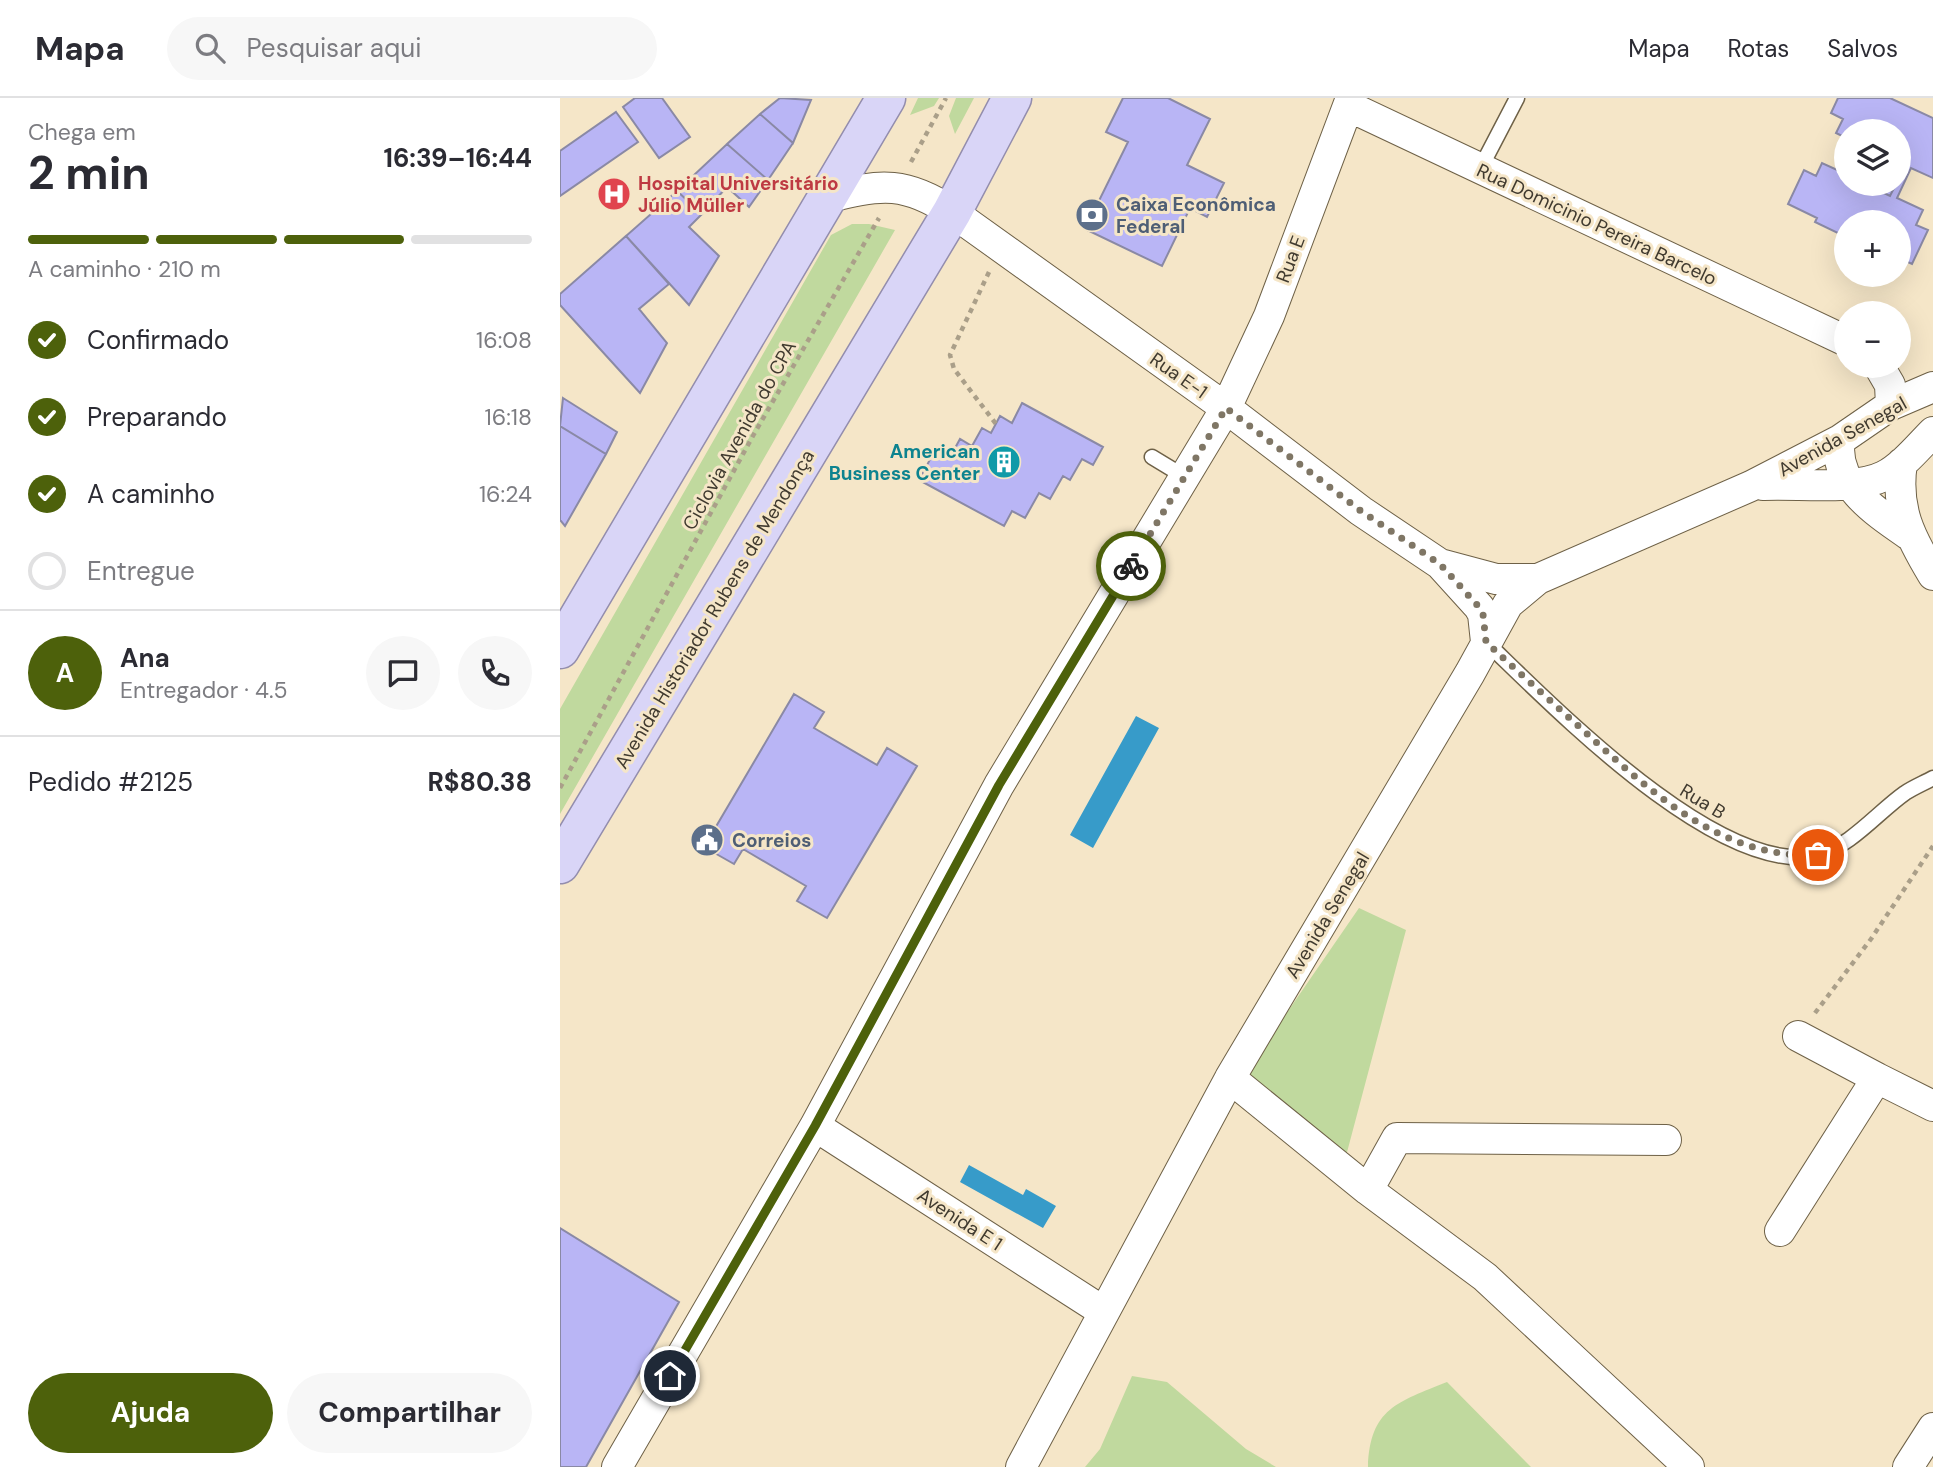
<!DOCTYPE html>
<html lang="pt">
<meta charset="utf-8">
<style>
:root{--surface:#fff;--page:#f7f7f7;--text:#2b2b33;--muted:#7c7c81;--line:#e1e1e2;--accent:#4d610b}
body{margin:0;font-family:"DM Sans",sans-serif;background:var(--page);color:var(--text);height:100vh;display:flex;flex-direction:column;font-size:26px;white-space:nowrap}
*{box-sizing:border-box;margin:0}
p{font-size:23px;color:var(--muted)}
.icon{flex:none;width:38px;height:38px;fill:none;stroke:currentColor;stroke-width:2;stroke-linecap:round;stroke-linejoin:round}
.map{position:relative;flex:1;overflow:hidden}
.details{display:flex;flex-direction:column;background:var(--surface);width:560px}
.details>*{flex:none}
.buttons{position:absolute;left:1274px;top:21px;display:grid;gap:14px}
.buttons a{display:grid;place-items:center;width:77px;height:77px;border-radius:50%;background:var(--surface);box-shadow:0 7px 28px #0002;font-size:35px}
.pin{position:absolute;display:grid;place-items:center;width:60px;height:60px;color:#fff;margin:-30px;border:4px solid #fff;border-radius:50%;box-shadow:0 2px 7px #0007}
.courier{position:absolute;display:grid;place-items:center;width:70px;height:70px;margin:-35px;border:5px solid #4d610b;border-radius:50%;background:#fff;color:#222;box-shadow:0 2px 9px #0007}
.head em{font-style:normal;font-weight:700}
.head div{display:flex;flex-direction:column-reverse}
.head{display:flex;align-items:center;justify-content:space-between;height:119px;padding:0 28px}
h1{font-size:46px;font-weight:700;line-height:52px}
.bar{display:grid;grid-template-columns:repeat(4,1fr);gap:10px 7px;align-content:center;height:84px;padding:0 28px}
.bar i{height:9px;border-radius:5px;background:var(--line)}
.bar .active{background:var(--accent)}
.bar p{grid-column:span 4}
.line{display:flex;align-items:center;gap:18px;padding:0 28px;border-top:2px solid var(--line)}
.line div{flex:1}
.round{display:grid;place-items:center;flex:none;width:74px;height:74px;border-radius:37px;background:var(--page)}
ol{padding:0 28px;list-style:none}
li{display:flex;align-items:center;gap:21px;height:77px}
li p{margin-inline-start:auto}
li .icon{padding:7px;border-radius:50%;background:var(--accent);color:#fff;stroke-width:4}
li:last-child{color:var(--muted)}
li i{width:38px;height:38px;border:4px solid var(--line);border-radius:50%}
.cta{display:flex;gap:14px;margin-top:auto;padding:14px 28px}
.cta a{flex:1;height:80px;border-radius:42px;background:var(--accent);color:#fff;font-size:28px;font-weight:700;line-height:80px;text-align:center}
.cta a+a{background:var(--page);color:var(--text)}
header{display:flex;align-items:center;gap:42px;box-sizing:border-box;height:98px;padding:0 35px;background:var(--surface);border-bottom:2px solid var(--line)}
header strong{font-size:33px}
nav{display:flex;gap:38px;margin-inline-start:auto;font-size:24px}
.search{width:490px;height:63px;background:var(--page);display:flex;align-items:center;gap:18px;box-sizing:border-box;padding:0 24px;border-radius:38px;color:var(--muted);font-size:26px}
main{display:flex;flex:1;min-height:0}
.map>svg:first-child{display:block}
.green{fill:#c0d99e}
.water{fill:#379bc9}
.building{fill:#b9b5f5;stroke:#8a89a5;stroke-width:2}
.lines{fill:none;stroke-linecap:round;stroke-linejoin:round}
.service-casing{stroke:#6e6147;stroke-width:17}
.minor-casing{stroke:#6e6147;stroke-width:32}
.primary-casing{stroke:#938dad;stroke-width:41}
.path{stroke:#aa9f89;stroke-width:4.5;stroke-dasharray:5 5;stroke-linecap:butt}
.service{stroke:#fff;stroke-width:14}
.minor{stroke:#fff;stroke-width:30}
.primary{stroke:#d9d5f7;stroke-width:38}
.done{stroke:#7f7665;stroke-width:7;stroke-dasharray:0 12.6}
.route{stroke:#4d610b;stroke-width:9}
.labels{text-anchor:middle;stroke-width:6;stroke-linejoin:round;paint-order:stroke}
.health-label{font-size:19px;font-weight:bold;fill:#be3a42;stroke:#f5e6c8;text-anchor:start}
.service-label{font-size:19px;font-weight:bold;fill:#4e5e75;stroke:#f5e6c8;text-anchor:start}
.street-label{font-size:19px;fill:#403a2f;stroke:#f5e6c8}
.culture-label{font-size:19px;font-weight:bold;fill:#0d838f;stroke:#f5e6c8;text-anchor:end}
</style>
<header>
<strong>Mapa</strong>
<div class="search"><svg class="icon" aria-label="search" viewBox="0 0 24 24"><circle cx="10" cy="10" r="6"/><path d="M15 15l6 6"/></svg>Pesquisar aqui</div>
<nav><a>Mapa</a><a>Rotas</a><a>Salvos</a></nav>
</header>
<main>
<section class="details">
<div class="head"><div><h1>2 min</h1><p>Chega em</p></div><em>16:39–16:44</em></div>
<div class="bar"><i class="active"></i><i class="active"></i><i class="active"></i><i></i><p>A caminho · 210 m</p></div>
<ol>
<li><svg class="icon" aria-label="check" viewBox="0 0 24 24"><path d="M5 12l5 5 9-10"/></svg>Confirmado<p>16:08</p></li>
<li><svg class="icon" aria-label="check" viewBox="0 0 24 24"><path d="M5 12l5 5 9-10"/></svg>Preparando<p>16:18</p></li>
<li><svg class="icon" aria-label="check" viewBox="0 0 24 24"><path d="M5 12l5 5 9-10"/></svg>A caminho<p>16:24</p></li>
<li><i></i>Entregue</li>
</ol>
<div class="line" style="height:126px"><b class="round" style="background:var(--accent);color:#fff">A</b><div><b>Ana</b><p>Entregador · 4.5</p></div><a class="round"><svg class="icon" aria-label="chat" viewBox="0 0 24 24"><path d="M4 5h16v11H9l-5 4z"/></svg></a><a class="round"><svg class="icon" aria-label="phone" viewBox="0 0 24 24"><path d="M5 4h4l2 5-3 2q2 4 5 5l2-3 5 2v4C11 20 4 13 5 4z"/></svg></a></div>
<div class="line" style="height:91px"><div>Pedido #2125</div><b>R$80.38</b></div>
<div class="cta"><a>Ajuda</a><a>Compartilhar</a></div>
</section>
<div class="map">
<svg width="1373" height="1369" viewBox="0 0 1373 1369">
<rect width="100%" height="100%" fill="#f5e6c8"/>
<path class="green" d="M358 0H379L374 8 350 17Z
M396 0H414L395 36 389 18Z
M292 126H309L335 132 0 716V611L271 137Z
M799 810 846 832 786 1058 684 977Z
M572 1278 607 1284 686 1351 716 1369H525L540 1351Z
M887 1284 971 1369H808C810 1310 838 1304 887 1284Z"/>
<path class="water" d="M576 618 599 630 533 750 510 737Z
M409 1067 463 1097 466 1091 496 1108 483 1130 400 1084Z"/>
<path class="building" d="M75 0H102L130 39 99 60 63 9Z
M220 0 251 2 233 45 200 16Z
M563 0H608L650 21 627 67 664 85 647 119 630 110 602 168 525 131 568 44 546 34Z
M1278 0H1330L1373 20V80L1351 70 1337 100 1363 112 1356 127 1368 132 1352 166 1339 160V124H1286V139L1255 124 1257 120 1228 106 1244 72 1256 78 1262 65 1286 76V86H1339V33H1286V40L1276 35 1283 21 1271 15Z
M56 14 78 44 0 98V53Z
M200 16 233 45 208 82 167 46Z
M167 46 208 82 189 109 167 89 142 116 117 93Z
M1305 86H1336L1330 98Z
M117 93 142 116 129 129 159 158 129 207 66 138Z
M66 138 109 186 79 211 107 245 80 295 0 207V196Z
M3 300 57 334 46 356 0 328Z
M462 305 543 349 533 367 522 361 510 382 503 378 490 401 479 395 465 420 452 413 444 428 359 382 374 354 389 361 400 341 412 348 422 330 431 335 440 318 452 325Z
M0 328 46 356 5 428 0 422Z
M234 596 264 614 254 630 317 667 327 650 357 668 267 820 237 803 246 788 183 751 174 766 144 749Z
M0 1130 119 1204 26 1369H0Z"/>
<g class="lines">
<defs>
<path id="service" d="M920 71 957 0
M592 359 625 379
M926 544C992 607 1160 781 1258 757 1291 748 1318 714 1345 695 1354 689 1364 685 1373 680"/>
<path id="minor" d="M788 8 1286 243
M270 99C321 85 347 84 392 114L666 310 801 413 880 466 919 509 923 516 926 544
M1319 268 1330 287 1331 307
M1280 342C1272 386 1317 415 1349 437
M1342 365C1335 410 1350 439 1373 477
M1203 387C1238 385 1294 393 1324 378 1343 368 1358 349 1373 334
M880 466 936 481H978
M1238 938 1317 980
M670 980 808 1092 925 1179 1129 1369
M255 1028 544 1214
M808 1092 837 1040 1106 1042
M1220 1133 1317 980 1373 1008
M57 1369 255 1028 439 687 666 310 709 218 791 0
M461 1369 670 980 910 575 948 506 978 481 1191 388 1280 342 1331 307 1373 289
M1348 1369 1373 1330"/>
<path id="primary" d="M0 551 326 0
M0 766 392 114 452 0"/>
</defs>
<use href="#service" class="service-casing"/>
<use href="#minor" class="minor-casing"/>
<use href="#primary" class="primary-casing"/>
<path class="path" d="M351 64 386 0
M429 174 390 257 394 271 436 326
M0 690 194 336 319 120
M1255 915 1311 841 1373 748"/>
<use href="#service" class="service"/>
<use href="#minor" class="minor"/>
<use href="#primary" class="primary"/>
</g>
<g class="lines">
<path class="done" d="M571 468 666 310 801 413 880 466 919 509 923 516 926 544C958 574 992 604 1025 634 1091 694 1163 762 1258 757"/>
<path class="route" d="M110 1278 255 1028 439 687 571 468"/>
</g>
<defs>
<symbol id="hospital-disc" viewBox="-11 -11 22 22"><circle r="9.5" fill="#e0444e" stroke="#f5e6c8"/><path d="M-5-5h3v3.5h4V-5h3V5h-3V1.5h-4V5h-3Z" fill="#fff"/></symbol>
<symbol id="bank-disc" viewBox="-11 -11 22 22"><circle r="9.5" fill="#5c6f8a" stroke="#f5e6c8"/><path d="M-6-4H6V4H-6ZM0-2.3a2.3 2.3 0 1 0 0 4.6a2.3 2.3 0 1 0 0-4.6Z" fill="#fff"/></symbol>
<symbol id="building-disc" viewBox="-11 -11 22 22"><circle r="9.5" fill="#0f9aa8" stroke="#f5e6c8"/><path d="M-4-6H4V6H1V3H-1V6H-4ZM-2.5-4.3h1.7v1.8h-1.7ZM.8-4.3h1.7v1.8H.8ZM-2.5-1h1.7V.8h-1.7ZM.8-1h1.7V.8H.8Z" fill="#fff"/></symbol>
<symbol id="civic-disc" viewBox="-11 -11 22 22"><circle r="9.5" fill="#5c6f8a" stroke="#f5e6c8"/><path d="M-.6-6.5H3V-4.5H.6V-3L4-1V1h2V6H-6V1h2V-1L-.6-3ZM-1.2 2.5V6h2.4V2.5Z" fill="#fff"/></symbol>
</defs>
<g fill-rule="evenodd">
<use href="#hospital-disc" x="35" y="77" width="38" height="38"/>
<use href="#bank-disc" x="513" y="98" width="38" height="38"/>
<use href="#building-disc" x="425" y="345" width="38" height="38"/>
<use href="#civic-disc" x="128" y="723" width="38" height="38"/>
</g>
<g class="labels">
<g class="health-label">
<text x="78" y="92">Hospital Universitário<tspan x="78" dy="22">Júlio Müller</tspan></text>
</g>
<g class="service-label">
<text x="556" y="113">Caixa Econômica<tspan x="556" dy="22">Federal</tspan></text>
<text x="172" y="749">Correios</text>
</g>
<g class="street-label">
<text transform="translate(1037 126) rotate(25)" y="7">Rua Domicinio Pereira Barcelo</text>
<text transform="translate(730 161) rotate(-69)" y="7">Rua E</text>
<text transform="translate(619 277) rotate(35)" y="7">Rua E-1</text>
<text transform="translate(179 337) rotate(-61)" y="7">Ciclovia Avenida do CPA</text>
<text transform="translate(1282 338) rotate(-29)" y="7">Avenida Senegal</text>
<text transform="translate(154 511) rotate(-59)" y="7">Avenida Historiador Rubens de Mendonça</text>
<text transform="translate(1143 703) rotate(31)" y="7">Rua B</text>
<text transform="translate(767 817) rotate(-59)" y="7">Avenida Senegal</text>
<text transform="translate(400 1121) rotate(33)" y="7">Avenida E 1</text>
</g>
<g class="culture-label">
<text x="420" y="360">American<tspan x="420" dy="22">Business Center</tspan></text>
</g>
</g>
</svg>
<div class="buttons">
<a><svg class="icon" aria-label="layers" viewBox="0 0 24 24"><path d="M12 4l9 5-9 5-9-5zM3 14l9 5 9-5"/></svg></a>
<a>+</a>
<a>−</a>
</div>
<div class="pin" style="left:1258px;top:757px;background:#ea580c"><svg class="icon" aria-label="bag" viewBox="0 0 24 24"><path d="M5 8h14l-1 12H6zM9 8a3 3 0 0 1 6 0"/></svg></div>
<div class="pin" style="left:110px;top:1278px;background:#1f2937"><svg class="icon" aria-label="home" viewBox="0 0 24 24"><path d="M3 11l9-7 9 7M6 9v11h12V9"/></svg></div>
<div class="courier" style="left:571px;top:468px"><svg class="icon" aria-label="bike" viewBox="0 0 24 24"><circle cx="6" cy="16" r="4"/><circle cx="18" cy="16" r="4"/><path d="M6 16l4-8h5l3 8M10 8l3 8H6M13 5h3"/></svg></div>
</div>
</main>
